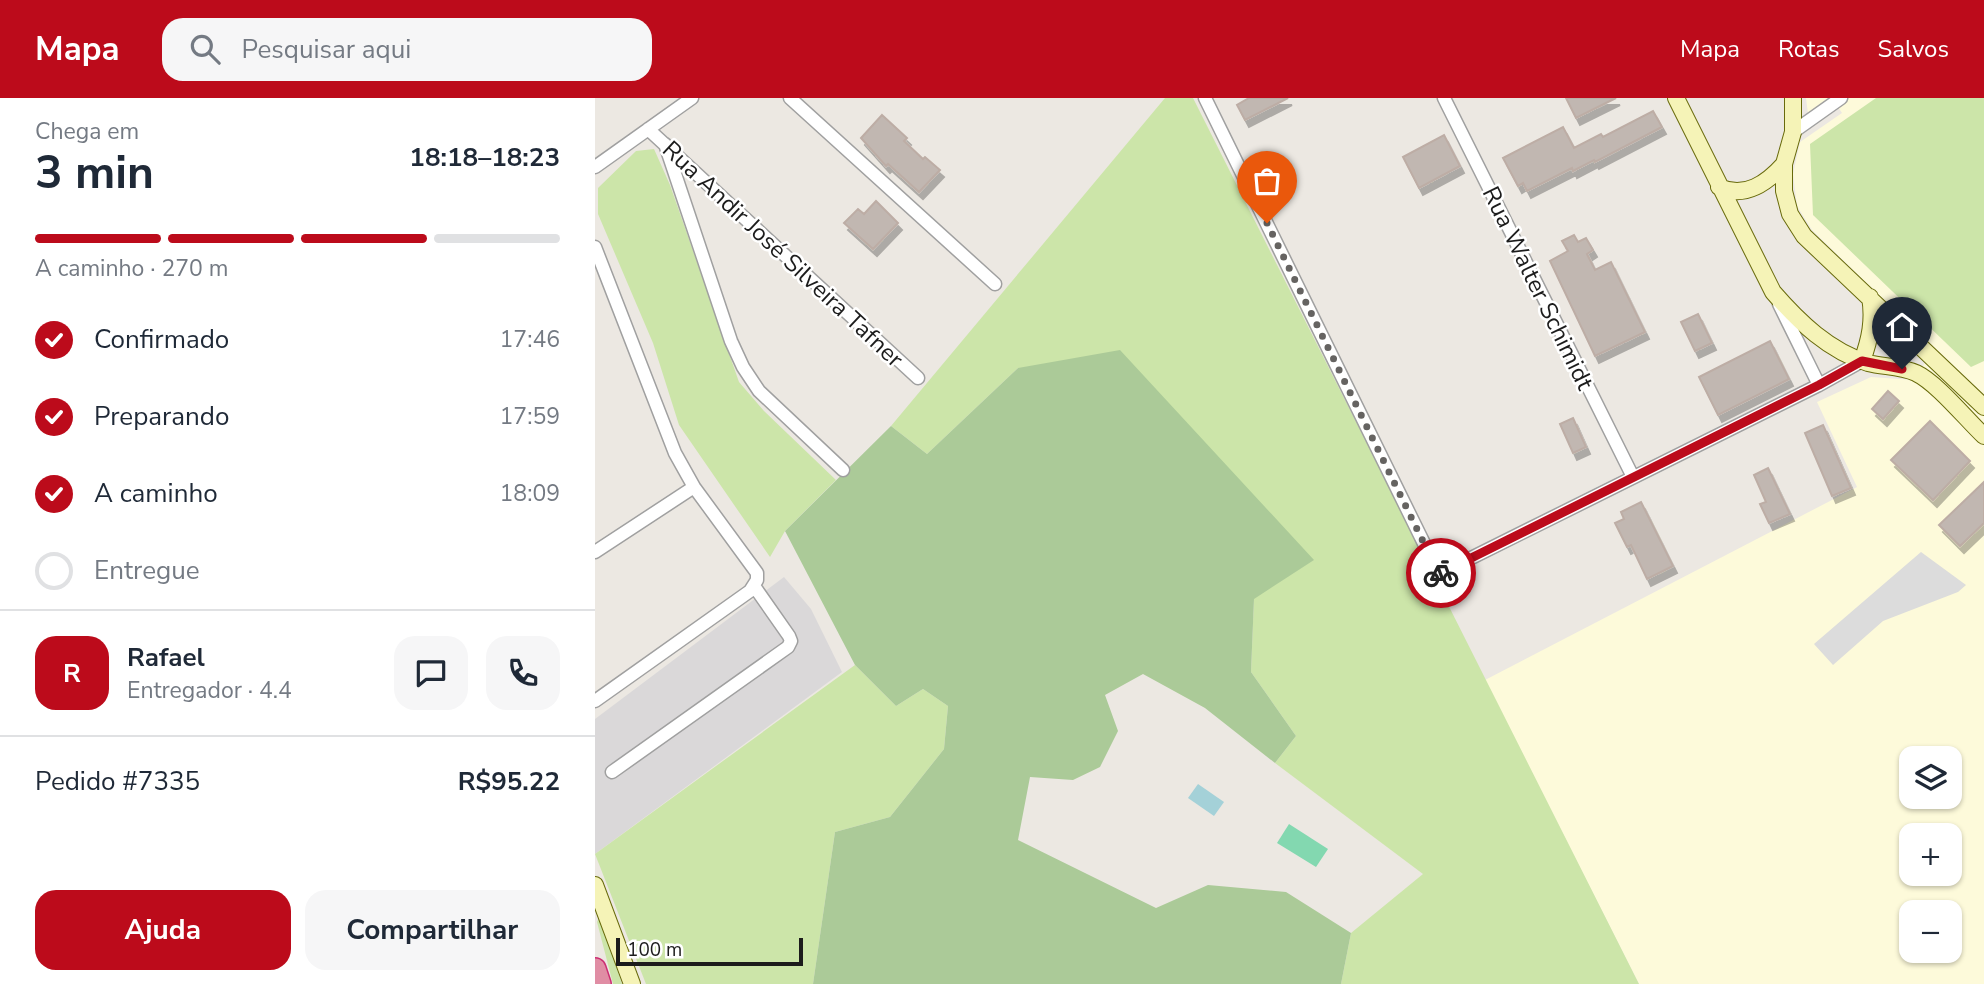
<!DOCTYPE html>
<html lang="pt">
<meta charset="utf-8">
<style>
:root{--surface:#fff;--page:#f6f6f7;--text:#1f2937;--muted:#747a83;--line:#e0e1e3;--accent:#bc0b1b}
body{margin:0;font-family:"Nunito Sans",sans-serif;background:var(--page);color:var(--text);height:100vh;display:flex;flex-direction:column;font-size:26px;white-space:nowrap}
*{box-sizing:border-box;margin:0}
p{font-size:23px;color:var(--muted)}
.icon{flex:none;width:38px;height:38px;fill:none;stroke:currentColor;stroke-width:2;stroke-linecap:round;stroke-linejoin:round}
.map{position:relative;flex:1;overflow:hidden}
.drawer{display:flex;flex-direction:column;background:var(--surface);width:595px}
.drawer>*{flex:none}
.controls{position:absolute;left:1304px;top:648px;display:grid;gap:14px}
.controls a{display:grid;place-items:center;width:63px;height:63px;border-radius:14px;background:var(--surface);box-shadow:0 2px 5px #0004;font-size:35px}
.scale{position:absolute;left:21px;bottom:18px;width:187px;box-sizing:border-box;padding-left:7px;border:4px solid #1c1c1c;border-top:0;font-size:19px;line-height:24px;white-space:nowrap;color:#1c1c1c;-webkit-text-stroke:5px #fff;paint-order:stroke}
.pin{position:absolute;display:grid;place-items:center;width:60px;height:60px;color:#fff;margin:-72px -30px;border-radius:50% 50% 50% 0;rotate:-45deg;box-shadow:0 0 7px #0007}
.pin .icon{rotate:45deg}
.courier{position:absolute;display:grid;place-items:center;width:70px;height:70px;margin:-35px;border:5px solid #bc0b1b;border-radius:50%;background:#fff;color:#222;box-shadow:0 2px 9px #0007}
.summary em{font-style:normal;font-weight:700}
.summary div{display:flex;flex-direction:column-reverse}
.summary{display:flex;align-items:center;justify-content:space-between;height:119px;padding:0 35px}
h1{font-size:46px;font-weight:700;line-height:52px}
.bar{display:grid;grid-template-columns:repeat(4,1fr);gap:10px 7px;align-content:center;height:84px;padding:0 35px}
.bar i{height:9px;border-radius:5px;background:var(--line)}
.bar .current{background:var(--accent)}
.bar p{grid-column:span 4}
.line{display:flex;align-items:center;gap:18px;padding:0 35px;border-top:2px solid var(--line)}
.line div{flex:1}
.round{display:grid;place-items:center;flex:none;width:74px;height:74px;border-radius:21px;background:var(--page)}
ol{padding:0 35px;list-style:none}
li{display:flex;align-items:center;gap:21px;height:77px}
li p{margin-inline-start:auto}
li .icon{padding:7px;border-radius:50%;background:var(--accent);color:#fff;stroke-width:4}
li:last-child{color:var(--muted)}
li i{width:38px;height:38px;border:4px solid var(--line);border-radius:50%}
.primary-button{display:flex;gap:14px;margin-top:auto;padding:14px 35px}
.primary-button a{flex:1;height:80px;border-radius:21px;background:var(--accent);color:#fff;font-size:28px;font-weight:700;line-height:80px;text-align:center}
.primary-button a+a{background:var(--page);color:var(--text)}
header{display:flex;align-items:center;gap:42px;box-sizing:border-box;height:98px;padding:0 35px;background:var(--accent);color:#fff}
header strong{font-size:33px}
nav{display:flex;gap:38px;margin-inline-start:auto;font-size:24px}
.search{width:490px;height:63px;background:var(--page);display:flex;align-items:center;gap:18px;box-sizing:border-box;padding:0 24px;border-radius:21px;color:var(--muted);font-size:26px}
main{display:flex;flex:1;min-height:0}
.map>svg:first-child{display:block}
.residential{fill:#dad8d9}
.education{fill:#fdfada;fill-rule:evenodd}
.grass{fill:#cce5a9}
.forest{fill:#abca98}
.pitch{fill:#83d8b0}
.parking{fill:#dcdcdc}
.water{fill:#a4d1d8}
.building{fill:#c1b7b1;stroke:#bdada5;stroke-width:2;filter:url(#shadow)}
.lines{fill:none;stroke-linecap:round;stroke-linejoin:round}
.street-casing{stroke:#a0a0a0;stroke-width:15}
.secondary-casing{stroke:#686a0b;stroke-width:18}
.highway-casing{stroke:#cc2d72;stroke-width:24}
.street{stroke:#fff;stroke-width:12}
.secondary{stroke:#f5f3b7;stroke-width:16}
.highway{stroke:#e08da4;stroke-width:21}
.done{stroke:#656361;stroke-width:7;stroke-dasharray:0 12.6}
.route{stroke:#bc0b1b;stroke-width:9}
.labels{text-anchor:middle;stroke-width:5;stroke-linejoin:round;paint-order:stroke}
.street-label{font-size:24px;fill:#1c1c1c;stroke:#fff}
</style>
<header>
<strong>Mapa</strong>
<div class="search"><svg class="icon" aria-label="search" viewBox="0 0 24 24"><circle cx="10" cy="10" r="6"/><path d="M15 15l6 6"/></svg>Pesquisar aqui</div>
<nav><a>Mapa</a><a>Rotas</a><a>Salvos</a></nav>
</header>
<main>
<section class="drawer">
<div class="summary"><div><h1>3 min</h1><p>Chega em</p></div><em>18:18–18:23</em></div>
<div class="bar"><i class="current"></i><i class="current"></i><i class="current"></i><i></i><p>A caminho · 270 m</p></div>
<ol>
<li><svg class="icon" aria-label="check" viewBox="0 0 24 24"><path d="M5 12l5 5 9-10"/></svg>Confirmado<p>17:46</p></li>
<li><svg class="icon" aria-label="check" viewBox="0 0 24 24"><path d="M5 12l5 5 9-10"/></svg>Preparando<p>17:59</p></li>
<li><svg class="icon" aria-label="check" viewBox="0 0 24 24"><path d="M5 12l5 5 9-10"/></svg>A caminho<p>18:09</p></li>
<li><i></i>Entregue</li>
</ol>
<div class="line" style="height:126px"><b class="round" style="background:var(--accent);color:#fff">R</b><div><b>Rafael</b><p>Entregador · 4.4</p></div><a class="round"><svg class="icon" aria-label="chat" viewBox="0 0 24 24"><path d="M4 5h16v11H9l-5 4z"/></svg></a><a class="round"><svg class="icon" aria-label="phone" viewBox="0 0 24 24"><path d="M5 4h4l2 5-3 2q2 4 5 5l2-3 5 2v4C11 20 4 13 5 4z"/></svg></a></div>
<div class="line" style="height:91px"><div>Pedido #7335</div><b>R$95.22</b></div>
<div class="primary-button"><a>Ajuda</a><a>Compartilhar</a></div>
</section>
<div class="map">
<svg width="1389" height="886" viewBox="0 0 1389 886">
<defs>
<filter id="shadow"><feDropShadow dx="4" dy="7" stdDeviation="0" flood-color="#0004"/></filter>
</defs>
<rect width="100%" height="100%" fill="#ece8e2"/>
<path class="residential" d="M189 479 216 511 247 574 0 756V621Z"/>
<path class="education" d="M1211 0H1236L1213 16Z
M1237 0H1389V886H1044L890 582 1262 389 1222 304 1276 279 1319 282 1339 251 1217 132 1202 108 1198 76 1205 44 1247 15ZM1316 660H1354V698H1316ZM1316 737H1354V775H1316ZM1316 814H1354V852H1316Z"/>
<path class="grass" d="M570 0H598L1044 886H746L756 835 828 776 680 665 701 638 656 574 659 500 718 462 423 270 332 356 296 328Z
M1281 0H1389V263L1376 269 1218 117 1215 46Z
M59 51 75 87 144 284 169 313 241 382 190 433 175 459 84 327 58 245 3 116V90L41 53Z
M260 567 301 608 328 591 353 608 349 651 295 719 240 734 218 886H51L0 756Z
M5 817 27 886H18L2 824Z"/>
<path class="forest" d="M525 252 719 462 659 501 656 574 701 638 680 665 610 610 548 576 510 597 523 633 505 669 478 682 435 679 423 742 561 810 613 787 691 794 756 835 746 886H218L240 734 295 719 349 651 353 608 328 591 301 608 260 567 190 433 296 328 332 356 423 270Z"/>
<path class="pitch" d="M694 726 733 751 721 769 682 745Z"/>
<path class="parking" d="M1326 454 1371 487 1363 494 1288 523 1238 567 1219 546Z"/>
<path class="water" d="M603 686 629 704 619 718 593 700Z"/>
<path class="building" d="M654 0H693L650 22 642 7Z
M971 0H1021L981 20Z
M1058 13 1067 29 1000 64 999 62 978 73 977 70 932 93 928 85 923 88 908 60 968 29 979 50 1006 36 1008 39Z
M287 17 312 40 309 43 328 61 330 59 345 72 324 94 293 66 291 68 266 40Z
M849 37 865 68 824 90 808 59Z
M281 103 303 125 278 151 249 125 263 111 269 116Z
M979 137 983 144 991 140 998 152 992 156 1000 172 1016 164 1050 234 1000 258 955 163 973 153 967 143Z
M1103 216 1117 245 1100 253 1086 224Z
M1175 243 1194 281 1123 317 1104 279Z
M1293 293 1304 303 1288 321 1277 311Z
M978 320 991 349 978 355 965 326Z
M1335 323 1375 363 1338 402 1296 362Z
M1228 327 1256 390 1237 398 1210 335Z
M1173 370 1195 416 1174 425 1165 406 1171 404 1159 377Z
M1389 384V425L1365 448 1344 427Z
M1046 404 1078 468 1052 481 1036 447 1032 449 1020 425 1029 421 1026 414Z"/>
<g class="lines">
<defs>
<path id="street" d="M195 0 400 186
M610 0 844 476 1224 287 1267 263
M849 0 1038 379
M53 31 323 280
M1198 34 1246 0
M70 46 136 243 148 269 164 293 248 372
M0 69 97 0
M0 149 80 355 99 389 162 475V482L155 493 0 603
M1184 206 1224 287
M0 454 99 389
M17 674 193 549 196 543 194 538 159 488"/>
<path id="secondary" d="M1081 0 1178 194C1204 224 1234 253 1273 265 1289 269 1305 268 1321 275 1342 285 1371 321 1389 338
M1198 0V34L1189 66V93L1195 116 1209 138 1389 309
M1124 89C1150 101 1172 85 1189 66
M1267 263C1275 241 1279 222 1275 199
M0 787 37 886"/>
<path id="highway" d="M0 871 5 886"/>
</defs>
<use href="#street" class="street-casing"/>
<use href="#secondary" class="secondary-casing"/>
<use href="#highway" class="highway-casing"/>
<use href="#street" class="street"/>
<use href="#secondary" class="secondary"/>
<use href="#highway" class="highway"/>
</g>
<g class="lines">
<path class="done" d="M672 125 844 476 846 475"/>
<path class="route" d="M846 475 1224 287 1267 263 1307 271"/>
</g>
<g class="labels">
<g class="street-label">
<text transform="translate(188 156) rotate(43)" y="8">Rua Andir José Silveira Tafner</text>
<text transform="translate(943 190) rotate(64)" y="8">Rua Walter Schimidt</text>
</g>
</g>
</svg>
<div class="controls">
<a><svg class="icon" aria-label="layers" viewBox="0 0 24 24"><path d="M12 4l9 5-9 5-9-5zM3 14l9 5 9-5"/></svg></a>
<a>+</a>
<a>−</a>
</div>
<div class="scale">100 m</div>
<div class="pin" style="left:672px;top:125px;background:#ea580c"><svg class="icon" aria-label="bag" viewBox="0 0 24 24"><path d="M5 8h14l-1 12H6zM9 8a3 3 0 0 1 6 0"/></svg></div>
<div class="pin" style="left:1307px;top:271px;background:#1f2937"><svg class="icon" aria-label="home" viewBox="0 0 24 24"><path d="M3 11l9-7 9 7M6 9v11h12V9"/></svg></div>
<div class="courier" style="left:846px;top:475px"><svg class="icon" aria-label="bike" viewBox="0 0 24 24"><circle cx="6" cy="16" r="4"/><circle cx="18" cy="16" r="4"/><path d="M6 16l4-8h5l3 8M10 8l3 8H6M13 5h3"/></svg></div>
</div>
</main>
